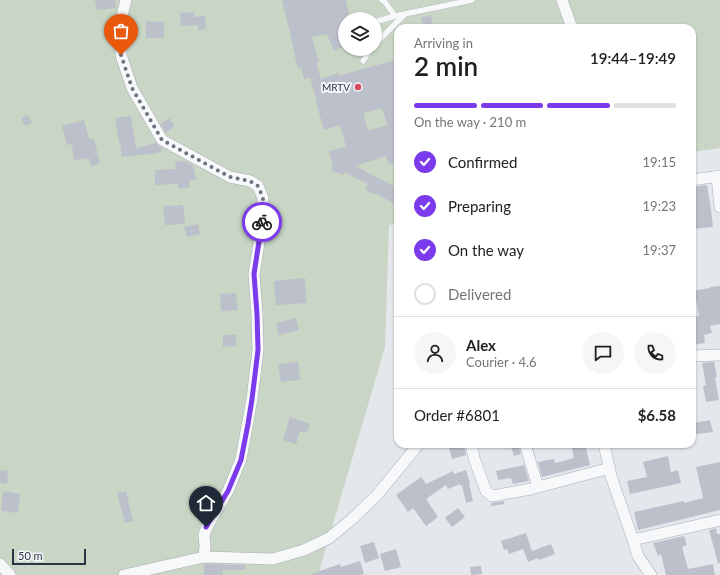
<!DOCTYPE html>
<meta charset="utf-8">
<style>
:root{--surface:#fff;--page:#f6f6f6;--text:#202124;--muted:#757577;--line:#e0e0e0;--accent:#7c3aed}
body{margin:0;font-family:Lato,sans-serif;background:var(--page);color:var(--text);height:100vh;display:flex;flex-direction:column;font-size:15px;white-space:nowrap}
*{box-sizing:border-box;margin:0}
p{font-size:13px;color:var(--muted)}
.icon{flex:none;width:22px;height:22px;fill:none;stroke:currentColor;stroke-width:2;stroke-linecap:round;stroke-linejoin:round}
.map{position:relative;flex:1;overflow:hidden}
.side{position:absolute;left:394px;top:24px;width:302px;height:424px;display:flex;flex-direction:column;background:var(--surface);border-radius:12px;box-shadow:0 1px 3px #0004}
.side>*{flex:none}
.controls{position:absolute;left:338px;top:12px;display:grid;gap:8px}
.controls a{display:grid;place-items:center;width:44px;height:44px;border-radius:50%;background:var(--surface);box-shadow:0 1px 3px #0004;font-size:20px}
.scale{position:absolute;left:12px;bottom:10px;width:74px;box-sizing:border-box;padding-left:4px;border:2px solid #2b3445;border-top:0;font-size:11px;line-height:14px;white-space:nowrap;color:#2b3445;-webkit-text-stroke:3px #f4f6f9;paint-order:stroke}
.pin{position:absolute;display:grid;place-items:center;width:34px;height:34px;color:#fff;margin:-41px -17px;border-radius:50% 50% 50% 0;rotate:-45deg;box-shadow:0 0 4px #0007}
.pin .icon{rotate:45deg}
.courier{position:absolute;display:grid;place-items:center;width:40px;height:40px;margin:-20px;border:3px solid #7c3aed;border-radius:50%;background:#fff;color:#222;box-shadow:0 1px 5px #0007}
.summary em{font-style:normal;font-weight:600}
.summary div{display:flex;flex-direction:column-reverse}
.summary{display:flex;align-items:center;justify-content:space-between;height:68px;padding:0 20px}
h1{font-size:26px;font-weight:600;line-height:30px}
.bar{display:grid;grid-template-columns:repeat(4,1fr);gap:6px 4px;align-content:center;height:48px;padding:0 20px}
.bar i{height:5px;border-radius:3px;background:var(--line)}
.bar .selected{background:var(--accent)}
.bar p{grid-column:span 4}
.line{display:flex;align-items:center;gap:10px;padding:0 20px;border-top:1px solid var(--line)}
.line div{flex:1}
.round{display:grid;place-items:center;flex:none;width:42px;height:42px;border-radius:21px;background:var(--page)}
ol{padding:0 20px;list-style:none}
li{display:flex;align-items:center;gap:12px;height:44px}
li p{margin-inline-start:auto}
li .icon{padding:4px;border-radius:50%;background:var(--accent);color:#fff;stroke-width:4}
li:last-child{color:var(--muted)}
li i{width:22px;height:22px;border:2px solid var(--line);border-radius:50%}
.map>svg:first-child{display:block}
.green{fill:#c9d6c5;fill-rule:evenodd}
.building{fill:#bbc0ca;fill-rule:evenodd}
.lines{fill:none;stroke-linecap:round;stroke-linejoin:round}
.service-casing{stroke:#a9aeb7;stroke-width:6}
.minor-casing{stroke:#a9aeb7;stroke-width:12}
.service{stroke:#f7f8fa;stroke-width:5.5}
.minor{stroke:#f7f8fa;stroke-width:11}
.done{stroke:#6c737f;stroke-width:4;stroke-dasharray:0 7.2}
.route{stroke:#7c3aed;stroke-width:5}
.poi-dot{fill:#d1495b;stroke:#f4f6f9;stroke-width:1.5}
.labels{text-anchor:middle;stroke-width:4;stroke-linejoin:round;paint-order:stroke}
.poi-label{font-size:10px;fill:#2b3445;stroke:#f4f6f9;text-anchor:end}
</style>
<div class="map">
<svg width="720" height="575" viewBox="0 0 720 575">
<rect width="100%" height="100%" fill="#e4e7ec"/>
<path class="green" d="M0 0H720V148L692 152V28H398V223L389 225 385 347 318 575H0ZM345 19H375V49H345Z"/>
<path class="building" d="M95 0H115L116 8 97 10Z
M282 0H346L350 18 345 19V46L334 51 327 34 312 37 319 62 316 63 321 79 338 73 339 76 352 72 396 60 398 66V161L388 164 386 156 355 166 366 171H364L398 188V206L375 193V195L365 190 368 184 344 172 343 175 331 170 333 166 329 151 346 147 340 125 324 130 316 102H317L310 77 304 79 301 68 298 69 296 61 291 37V36ZM382 108 387 125 368 131 364 116H365L364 113Z
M194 12V17L205 16 206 29 198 30V25L181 26 180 13Z
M431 15 433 25 424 28 421 18Z
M146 21 164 22V38H146Z
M28 115 32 123 25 126 21 118Z
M131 116 136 148 156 143 161 147 162 152 149 155V154L122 157 120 143H119L115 118Z
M169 118 175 126 166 133 161 124Z
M84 120 89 139H94L100 164 91 166 89 158 74 160 72 144 67 145 62 126Z
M185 161 193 165 196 180 189 181 190 187 178 189V184L155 185V170L176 169 175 162Z
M707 185 711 209 713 227 692 229V187Z
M183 205 185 224 165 225 163 206Z
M198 224 200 234 187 237 184 227Z
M305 278 306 294H305L307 303 276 305 274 281Z
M720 286V324L710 326 712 333 704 335 705 343 692 345V317L699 316 696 300 692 301V291L710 288V287Z
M236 293 238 310 221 311 220 294Z
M296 318 299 330 278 335 276 323Z
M223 335H236V346L223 347Z
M298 362 300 380 281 382 278 364Z
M714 362 717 377 715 378 719 400 706 402 703 386 706 385 702 363Z
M290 417 310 424 307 433 300 431 296 444 283 440Z
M710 420 713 432 696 434 694 423Z
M448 444H464L466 455 452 459Z
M510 444H518L521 454 514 456Z
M571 444H585L590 465 542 477 538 462 554 459 555 463 574 458Z
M668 456 671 472 678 470 681 483 630 494 627 481 647 477 643 462Z
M720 462V510L638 530 634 512 684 501V503L703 498 696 467Z
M524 465 529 481 513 484 511 478 498 480 496 471Z
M0 470 8 471 7 484 0 483Z
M466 470 470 483H469L473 501 466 503 462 485 460 486V484L448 489 446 485 426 499 438 517 426 526 413 508 408 512 396 495 421 477 426 484 453 471 454 474Z
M3 491 20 494 18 513 1 511Z
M126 491 133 521 125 523 117 493Z
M504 501V504L491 506V503Z
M458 508 465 517 452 527 445 518Z
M716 528 717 534H720V563H718L709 530Z
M526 533 532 551 551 544 555 554 539 560 538 558 528 562 523 549 509 554 507 549 504 550 501 541Z
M684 536 687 545 682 547 688 569 713 564 715 575H666L661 554 658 556 653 543Z
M374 542 379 558 365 563 360 546Z
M396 549 401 567 385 571 380 554Z
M360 561 364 574 360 575H312L311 574 340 564 341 567Z
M204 564 245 565V570H223V575H204Z
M481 566 482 574 471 575 470 567Z"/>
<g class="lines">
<defs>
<path id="service" d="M382 0 385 2 395 16
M375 22 395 16 472 0
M375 44 404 15
M363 61 371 49"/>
<path id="minor" d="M126 0 121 20V55L132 88 162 140 230 177 250 181 258 186 263 198 262 224 254 274 257 314 258 350 252 399 241 459 228 491 207 527 204 535 205 546 204 557
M562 0 572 28
M717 176 720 207
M692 180 720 176
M692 356 720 355
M471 444 474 458 486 491 492 496 531 489 610 468
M525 444 538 487
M604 444 611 476 633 540 638 556 651 575
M633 540 720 520
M0 564 10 575
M124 575 204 557 273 559 304 550 329 538 351 520 377 495 414 450 418 444"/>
</defs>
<use href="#service" class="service-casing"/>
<use href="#minor" class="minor-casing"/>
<use href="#service" class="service"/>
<use href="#minor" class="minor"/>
</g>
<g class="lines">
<path class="done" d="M121 55 132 88 162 140 230 177 250 181 258 186 263 198 262 222"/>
<path class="route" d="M206 527 228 491 241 460 248 424 252 399 258 350 257 314 254 274 262 222"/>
</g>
<circle class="poi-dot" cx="358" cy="87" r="4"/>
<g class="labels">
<g class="poi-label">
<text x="350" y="91">MRTV</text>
</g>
</g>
</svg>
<div class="controls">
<a><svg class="icon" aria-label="layers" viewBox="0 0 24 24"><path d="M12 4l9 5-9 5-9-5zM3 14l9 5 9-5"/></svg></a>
</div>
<div class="scale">50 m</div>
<div class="pin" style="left:121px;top:55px;background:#ea580c"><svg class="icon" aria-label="bag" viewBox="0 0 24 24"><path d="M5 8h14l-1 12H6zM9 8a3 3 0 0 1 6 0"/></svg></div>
<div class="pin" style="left:206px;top:527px;background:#1f2937"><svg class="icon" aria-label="home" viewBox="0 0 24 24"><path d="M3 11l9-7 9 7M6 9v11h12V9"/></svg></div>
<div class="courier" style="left:262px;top:222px"><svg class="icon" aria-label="bike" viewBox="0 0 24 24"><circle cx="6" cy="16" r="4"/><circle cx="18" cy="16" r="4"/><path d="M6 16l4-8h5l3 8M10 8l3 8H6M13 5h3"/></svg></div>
<section class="side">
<div class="summary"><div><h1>2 min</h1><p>Arriving in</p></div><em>19:44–19:49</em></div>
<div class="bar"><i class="selected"></i><i class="selected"></i><i class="selected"></i><i></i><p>On the way · 210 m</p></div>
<ol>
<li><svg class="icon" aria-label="check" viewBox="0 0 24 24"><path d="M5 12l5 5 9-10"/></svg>Confirmed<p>19:15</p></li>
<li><svg class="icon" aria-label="check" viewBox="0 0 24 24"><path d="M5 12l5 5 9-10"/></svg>Preparing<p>19:23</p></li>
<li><svg class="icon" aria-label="check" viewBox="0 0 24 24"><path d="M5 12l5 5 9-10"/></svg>On the way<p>19:37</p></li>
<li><i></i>Delivered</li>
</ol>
<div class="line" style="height:72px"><a class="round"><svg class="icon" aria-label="person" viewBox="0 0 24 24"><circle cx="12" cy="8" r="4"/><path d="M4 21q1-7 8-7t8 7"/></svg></a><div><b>Alex</b><p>Courier · 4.6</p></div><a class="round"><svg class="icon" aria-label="chat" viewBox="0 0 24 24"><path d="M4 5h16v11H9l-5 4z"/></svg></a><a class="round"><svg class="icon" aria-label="phone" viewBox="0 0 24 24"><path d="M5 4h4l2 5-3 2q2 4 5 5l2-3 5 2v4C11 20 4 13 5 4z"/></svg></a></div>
<div class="line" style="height:52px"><div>Order #6801</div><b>$6.58</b></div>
</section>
</div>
